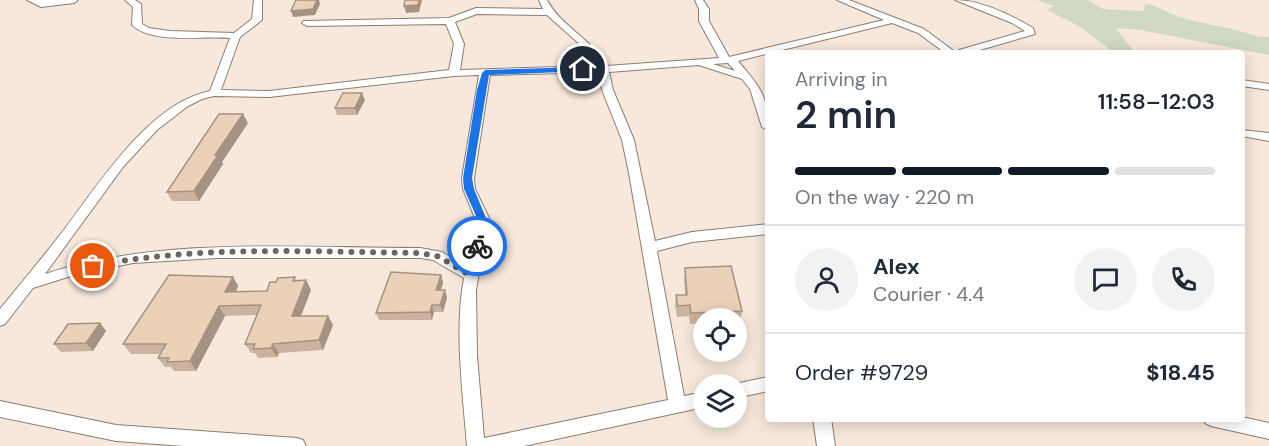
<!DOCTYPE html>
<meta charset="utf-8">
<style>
:root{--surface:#fff;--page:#f2f2f3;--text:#1f2937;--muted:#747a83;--line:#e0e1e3;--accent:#111827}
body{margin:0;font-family:"DM Sans",sans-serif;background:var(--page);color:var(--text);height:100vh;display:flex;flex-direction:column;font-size:22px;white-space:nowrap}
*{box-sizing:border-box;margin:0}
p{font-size:20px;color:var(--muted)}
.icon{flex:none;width:33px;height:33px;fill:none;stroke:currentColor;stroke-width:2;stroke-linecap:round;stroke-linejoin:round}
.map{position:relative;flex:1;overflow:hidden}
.panel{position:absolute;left:765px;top:50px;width:480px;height:372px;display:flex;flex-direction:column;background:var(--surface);border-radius:6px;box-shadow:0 3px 15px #0003}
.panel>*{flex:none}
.fabs{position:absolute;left:693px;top:308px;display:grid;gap:12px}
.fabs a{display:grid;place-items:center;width:54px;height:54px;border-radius:50%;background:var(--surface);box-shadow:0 3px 15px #0003;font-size:30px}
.pin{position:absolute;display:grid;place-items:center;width:51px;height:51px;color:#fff;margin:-26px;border:3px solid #fff;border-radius:50%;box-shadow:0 2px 6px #0007}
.courier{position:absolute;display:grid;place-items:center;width:60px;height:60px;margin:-30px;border:4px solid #1a73e8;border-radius:50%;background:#fff;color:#222;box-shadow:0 2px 8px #0007}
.headline em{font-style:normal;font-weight:600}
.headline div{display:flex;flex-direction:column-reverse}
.headline{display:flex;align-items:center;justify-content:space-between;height:102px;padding:0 30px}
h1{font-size:39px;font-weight:600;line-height:45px}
.bar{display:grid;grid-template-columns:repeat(4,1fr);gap:9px 6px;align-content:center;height:72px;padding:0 30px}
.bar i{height:8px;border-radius:4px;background:var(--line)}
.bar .current{background:var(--accent)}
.bar p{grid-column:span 4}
.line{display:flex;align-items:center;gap:15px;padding:0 30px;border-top:2px solid var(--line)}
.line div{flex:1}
.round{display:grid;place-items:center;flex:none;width:63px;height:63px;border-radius:32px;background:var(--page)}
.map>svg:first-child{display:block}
.green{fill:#cfd9c6}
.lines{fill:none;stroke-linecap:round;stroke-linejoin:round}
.street-casing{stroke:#8a7d71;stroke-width:2}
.street{fill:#fff;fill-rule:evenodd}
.wall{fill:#cbb49f}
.shaded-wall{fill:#a59282}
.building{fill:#ecd1b9;stroke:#a59282;stroke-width:1.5}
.route{fill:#1a73e8}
.done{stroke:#6e655d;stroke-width:6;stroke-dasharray:0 10.8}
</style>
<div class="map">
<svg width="1269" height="446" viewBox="0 0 1269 446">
<rect width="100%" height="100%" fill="#f8e8db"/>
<path class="green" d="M1037 0H1087L1103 9 1144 11 1145 4C1156 5 1162 10 1172 14 1191 22 1212 24 1232 29 1245 32 1256 38 1269 37V55L1141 30 1116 28 1134 52H1113L1081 27 1047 10 1053 6Z"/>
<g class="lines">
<defs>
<path id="street" d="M27 0H78L74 3 41 7Z
M125 0H135L141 4 142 24 149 28 170 31 234 33 252 19 254 0H262V20L240 37 221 90 269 91 449 70 454 44 446 24 307 26 302 23 304 21 449 18 476 8 543 9 539 0H547C561 27 592 38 606 66L719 58 699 21V9L695 0H703L709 9V21L729 57 884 20 837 0H849L924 29 955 52H944L918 33 892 23 738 61C760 87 768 95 768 130L762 127 750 89 742 79 699 65 609 72 613 90 634 140 655 241 692 232 768 224V234L692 242 657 251 684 396 704 392V407L524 446H467C463 394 454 329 464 278L433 260 420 258H217L133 263 74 275 33 288 5 324 0 326V309C22 282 45 255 66 227 101 181 150 103 210 91L230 38C202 35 154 45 132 25L133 7ZM477 14 547 15 585 49 596 66 460 70 464 44 455 22ZM728 63 735 71 713 64ZM598 72 602 90 622 140 629 173 668 400 484 438 477 356 476 290 489 218 475 189 474 178 490 75ZM479 75 462 178 463 189 475 218 466 266 442 252 420 248C299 248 161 236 45 274L123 167 157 130 188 106 202 99 214 96 269 97 454 76Z
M955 0C981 0 1011 15 1033 28L1035 34 973 52H958L959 50 1025 31 1012 23Z
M1242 80 1269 84V90L1242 86Z
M1242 130 1269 133V141L1242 136Z
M768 377V391L736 398 735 384Z
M0 401 116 425 297 438 303 440 306 446H184L116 441 0 417Z
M1242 417 1269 423V439L1211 426 1205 423 1202 418Z
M813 418H831L835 446H817Z"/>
</defs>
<use href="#street" class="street-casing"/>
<use href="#street" class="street"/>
</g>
<path class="wall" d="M365 100 357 115H337L335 108Z
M248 123 222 162 223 164 199 201H172L167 192Z
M685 268 742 311 740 321 736 322V318H704V323L690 324 689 316 677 317 675 306 676 295H685L684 279Z
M441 275 443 283 441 290H445L447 298 443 312H434L432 320H379L376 313Z
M233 277 238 286 236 292 267 291 276 282 295 277 296 281 306 280 311 290 301 316 333 325 323 350 279 353 277 357 258 358 255 353H251L245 344 257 315 225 316 196 371H174L171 367H165L158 358 160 354H131L123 344Z
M100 323 106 331 93 351 61 352 54 344Z"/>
<path class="shaded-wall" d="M317 0H319L320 4 315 15 293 17 291 11Z
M419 0H422L419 12 406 13 404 6Z
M362 93 365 100 357 115 355 108Z
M243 114 248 123 222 162 223 164 199 201 194 191 215 155Z
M441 275 443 283 438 298 436 290Z
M233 277 238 286 231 302 225 292Z
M306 280 311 290 297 326 292 316Z
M445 290 447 298 443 312 440 305Z
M432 305 434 312 432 320 430 312Z
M219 306 225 316 196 371 190 361Z
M328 316 333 325 323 350 319 340Z
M100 323 106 331 93 351 86 343Z
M273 344 279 353 277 357 271 348Z"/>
<path class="building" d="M296 0H317L313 9 291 11Z
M405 0H419L418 5 404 6Z
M343 93H362L355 108H335Z
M219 114H243L215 155H218L194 191 167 192Z
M731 266 742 311 691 313 690 305 678 306 676 295H687L685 268Z
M391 272 441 275 436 290H445L440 305H432L430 312 376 313Z
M169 275 233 277 225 292 267 291 270 282H276L278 278 295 277 293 281 306 280 292 316H328L319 340 273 344 271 348 253 349 255 344H245L261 305 219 306 190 361 167 362 169 358H158L166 344H123Z
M100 323 86 343 54 344 68 324Z"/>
<path class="route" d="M583 67 586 68V71L489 75 472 178 474 189 486 218 482 246 481 249H474L477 218 464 189 463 178 477 90 482 73 485 70Z"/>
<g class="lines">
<path class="done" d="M93 266C199 245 312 252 420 253L437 256 470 275 477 246"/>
</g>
</svg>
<div class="fabs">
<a><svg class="icon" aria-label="locate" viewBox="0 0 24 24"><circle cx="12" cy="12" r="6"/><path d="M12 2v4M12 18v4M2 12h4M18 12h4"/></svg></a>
<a><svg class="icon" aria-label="layers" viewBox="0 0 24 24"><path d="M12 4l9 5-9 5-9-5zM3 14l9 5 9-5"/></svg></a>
</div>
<div class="pin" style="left:93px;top:266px;background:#ea580c"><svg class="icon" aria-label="bag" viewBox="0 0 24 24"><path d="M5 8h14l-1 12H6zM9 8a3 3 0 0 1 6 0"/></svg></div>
<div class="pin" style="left:583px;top:69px;background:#1f2937"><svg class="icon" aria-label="home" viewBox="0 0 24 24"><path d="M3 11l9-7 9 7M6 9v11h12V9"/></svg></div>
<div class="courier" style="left:477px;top:246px"><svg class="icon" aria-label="bike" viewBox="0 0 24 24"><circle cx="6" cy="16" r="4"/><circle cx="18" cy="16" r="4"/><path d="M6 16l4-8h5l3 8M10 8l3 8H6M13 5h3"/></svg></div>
<section class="panel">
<div class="headline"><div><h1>2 min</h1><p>Arriving in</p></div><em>11:58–12:03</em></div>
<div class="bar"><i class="current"></i><i class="current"></i><i class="current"></i><i></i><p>On the way · 220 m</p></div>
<div class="line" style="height:108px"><a class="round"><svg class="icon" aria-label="person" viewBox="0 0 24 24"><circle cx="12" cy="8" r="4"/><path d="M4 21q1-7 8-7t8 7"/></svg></a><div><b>Alex</b><p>Courier · 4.4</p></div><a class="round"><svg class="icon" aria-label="chat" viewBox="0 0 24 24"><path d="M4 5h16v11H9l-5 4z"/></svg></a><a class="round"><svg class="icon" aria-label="phone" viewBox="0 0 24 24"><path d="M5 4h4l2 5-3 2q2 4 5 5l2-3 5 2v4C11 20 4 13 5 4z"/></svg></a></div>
<div class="line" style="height:78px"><div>Order #9729</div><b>$18.45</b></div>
</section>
</div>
